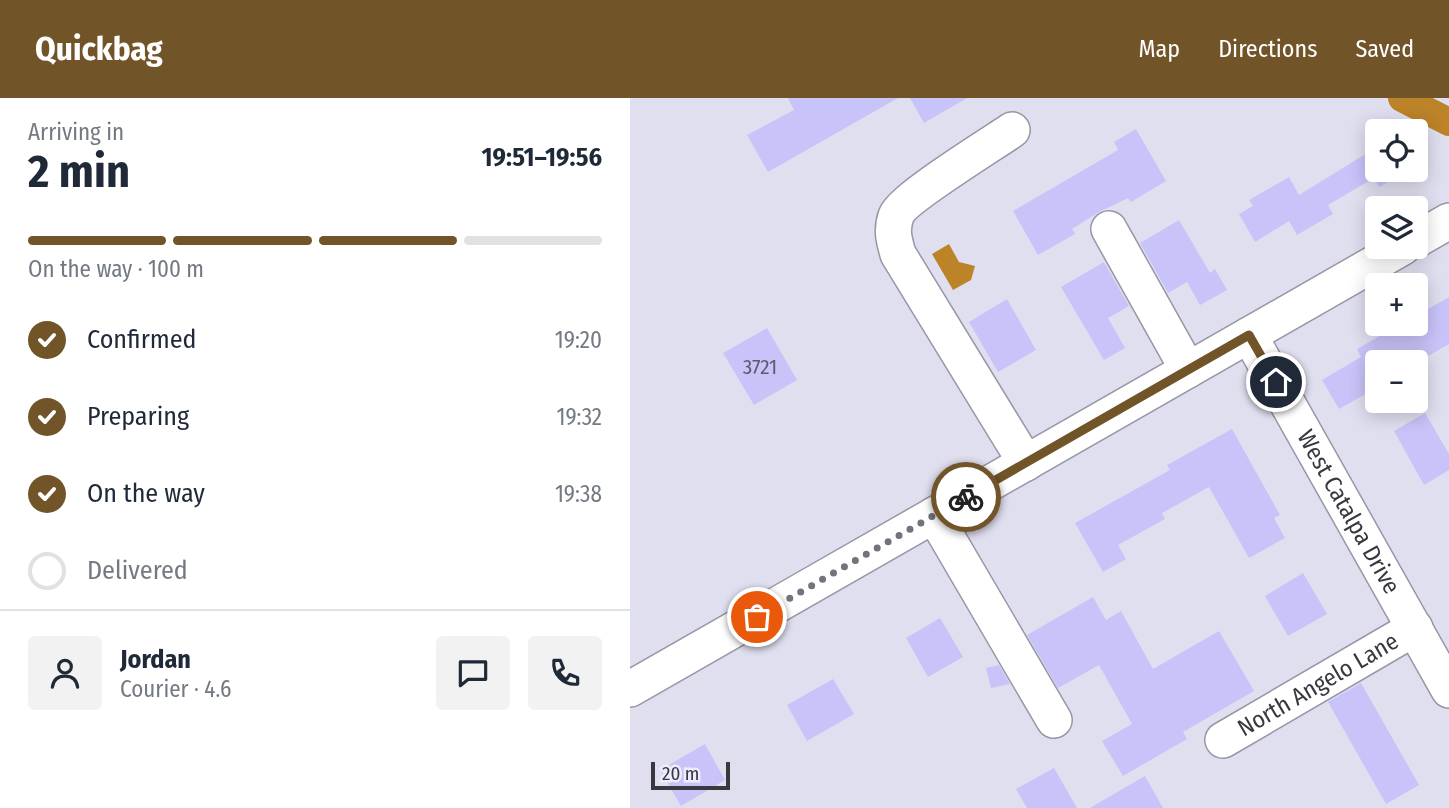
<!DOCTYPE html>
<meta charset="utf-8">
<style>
:root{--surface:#fff;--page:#f2f2f3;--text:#1f2937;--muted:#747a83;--line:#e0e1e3;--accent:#725429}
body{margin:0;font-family:"Fira Sans Condensed",sans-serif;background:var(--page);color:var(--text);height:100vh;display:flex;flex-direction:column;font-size:26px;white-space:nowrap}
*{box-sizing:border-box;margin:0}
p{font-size:23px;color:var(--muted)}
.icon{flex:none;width:38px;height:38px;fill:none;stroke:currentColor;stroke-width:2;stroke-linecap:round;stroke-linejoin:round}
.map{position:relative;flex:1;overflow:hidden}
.drawer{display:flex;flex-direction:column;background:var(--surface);width:630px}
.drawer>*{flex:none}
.controls{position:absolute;left:735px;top:21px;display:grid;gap:14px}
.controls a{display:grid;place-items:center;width:63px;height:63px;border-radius:7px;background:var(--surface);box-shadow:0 4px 18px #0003;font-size:35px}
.scale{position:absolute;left:21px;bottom:18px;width:79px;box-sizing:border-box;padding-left:7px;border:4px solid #39383f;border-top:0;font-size:19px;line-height:24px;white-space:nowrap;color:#39383f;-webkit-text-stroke:5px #edecfe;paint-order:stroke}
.pin{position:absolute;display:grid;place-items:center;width:60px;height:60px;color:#fff;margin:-30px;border:4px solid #fff;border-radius:50%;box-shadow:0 2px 7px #0007}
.courier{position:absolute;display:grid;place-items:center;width:70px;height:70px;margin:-35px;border:5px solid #725429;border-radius:50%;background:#fff;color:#222;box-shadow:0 2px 9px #0007}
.summary em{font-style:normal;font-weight:700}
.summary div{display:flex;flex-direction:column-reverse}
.summary{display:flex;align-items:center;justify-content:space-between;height:119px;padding:0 28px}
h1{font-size:46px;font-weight:700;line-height:52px}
.bar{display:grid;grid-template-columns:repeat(4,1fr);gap:10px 7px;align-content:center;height:84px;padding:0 28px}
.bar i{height:9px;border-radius:5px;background:var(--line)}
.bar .active{background:var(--accent)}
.bar p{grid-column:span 4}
.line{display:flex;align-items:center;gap:18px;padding:0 28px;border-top:2px solid var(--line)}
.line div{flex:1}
.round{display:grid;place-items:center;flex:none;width:74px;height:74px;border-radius:7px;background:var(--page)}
ol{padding:0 28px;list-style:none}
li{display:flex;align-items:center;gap:21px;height:77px}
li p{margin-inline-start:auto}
li .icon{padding:7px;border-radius:50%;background:var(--accent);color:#fff;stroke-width:4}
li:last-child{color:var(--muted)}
li i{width:38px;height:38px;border:4px solid var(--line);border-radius:50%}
header{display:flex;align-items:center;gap:42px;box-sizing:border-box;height:98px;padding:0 35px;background:var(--accent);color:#fff}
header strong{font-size:33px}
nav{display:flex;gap:38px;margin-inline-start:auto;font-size:24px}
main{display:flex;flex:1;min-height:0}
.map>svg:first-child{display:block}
.water{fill:#bc8328}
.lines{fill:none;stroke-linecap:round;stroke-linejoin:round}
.canal{stroke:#bc8328;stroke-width:28}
.building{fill:#c8c3f9}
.minor-casing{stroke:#9796a6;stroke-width:38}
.minor{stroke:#fff;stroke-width:35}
.done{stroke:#73727d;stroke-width:7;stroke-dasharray:0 12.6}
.route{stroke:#725429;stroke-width:9}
.labels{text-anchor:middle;stroke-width:5;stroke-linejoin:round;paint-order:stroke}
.number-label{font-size:21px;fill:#5d5b6e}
.street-label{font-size:24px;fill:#39383f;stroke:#edecfe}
</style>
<header>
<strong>Quickbag</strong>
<nav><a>Map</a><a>Directions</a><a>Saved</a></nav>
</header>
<main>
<section class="drawer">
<div class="summary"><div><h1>2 min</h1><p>Arriving in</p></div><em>19:51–19:56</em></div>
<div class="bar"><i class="active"></i><i class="active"></i><i class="active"></i><i></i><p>On the way · 100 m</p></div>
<ol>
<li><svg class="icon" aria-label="check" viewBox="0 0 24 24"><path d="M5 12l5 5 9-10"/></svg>Confirmed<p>19:20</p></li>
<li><svg class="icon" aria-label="check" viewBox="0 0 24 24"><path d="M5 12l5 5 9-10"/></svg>Preparing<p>19:32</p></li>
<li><svg class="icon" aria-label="check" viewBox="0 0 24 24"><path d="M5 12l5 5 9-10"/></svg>On the way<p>19:38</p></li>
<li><i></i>Delivered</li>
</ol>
<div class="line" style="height:126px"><a class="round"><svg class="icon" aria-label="person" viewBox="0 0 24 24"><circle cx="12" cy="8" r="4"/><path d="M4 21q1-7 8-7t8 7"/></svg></a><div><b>Jordan</b><p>Courier · 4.6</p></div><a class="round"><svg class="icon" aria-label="chat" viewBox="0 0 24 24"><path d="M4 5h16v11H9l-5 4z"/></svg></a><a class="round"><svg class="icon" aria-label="phone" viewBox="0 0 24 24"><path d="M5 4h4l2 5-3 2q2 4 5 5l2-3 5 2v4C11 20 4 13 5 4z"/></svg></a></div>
</section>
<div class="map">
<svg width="819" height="710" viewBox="0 0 819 710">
<rect width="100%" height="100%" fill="#e0dff0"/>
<path class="water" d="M319 146 329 164 345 168 341 182 323 192 302 156Z"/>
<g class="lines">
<path class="canal" d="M772 0 819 24"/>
</g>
<path class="building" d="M158 0H268L138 74 117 37 164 12Z
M280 0H337L294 25Z
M506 31 536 83 501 104 498 100 469 114 442 131 445 136 408 157 383 113 488 52 484 44Z
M747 49V72H779L749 89 744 80 698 107 703 116 667 137 659 123 625 144 609 116 623 108 619 102 659 79 669 97Z
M549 122 580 175 585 171 597 192 570 207 557 184 538 195 510 145Z
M474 164 499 208 478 220 495 250 474 262 431 189Z
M819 199V246L786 265 747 264V286L739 291 741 293 709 311 692 282 731 259 727 251 771 226H786V218Z
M377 201 406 252 368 274 339 224Z
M137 230 167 282 124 307 93 255Z
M795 315 819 356V372L794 387 764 333Z
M602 331 650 417 644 420 655 440 619 460 579 389 532 415 535 421 488 447 496 461 473 474 445 425 540 372 537 367Z
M673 475 697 516 658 538 635 498Z
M463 499 476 522 491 513 523 571 589 533 624 593 553 634 557 641 493 678 472 643 502 626 469 567 428 590 397 537Z
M310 520 333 559 298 579 276 540Z
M369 567 380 586 361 590 356 570Z
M203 581 224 616 177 643 157 607Z
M731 585 789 687 756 706 698 604Z
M75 646 95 682 51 708 30 672Z
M424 670 447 710H397L386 691Z
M515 678 533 710H460Z"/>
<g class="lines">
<defs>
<g id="minor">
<path d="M382 32C362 46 272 101 266 118 261 132 264 142 268 156L396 365"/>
<path d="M479 131 558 272"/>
<path d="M786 142 819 123"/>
<path id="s1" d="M619 237 819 592"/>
<path d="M304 417 424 622"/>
<path d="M0 591 773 149"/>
<path id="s2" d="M593 642 785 530"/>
</g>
</defs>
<use href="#minor" class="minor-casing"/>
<use href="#minor" class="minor"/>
</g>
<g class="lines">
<path class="done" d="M127 519 336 399"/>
<path class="route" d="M336 399 619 237 646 284"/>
</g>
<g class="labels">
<g class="number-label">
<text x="130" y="276">3721</text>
</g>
<g class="street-label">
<text dy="8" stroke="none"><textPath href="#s1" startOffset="203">West Catalpa Drive</textPath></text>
<text dy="8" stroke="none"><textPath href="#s2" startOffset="110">North Angelo Lane</textPath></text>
</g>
</g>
</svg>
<div class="controls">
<a><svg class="icon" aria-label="locate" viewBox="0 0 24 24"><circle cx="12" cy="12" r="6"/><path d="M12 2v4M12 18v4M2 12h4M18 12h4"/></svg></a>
<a><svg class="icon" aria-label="layers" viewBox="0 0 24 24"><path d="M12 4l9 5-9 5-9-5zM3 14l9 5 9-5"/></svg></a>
<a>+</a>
<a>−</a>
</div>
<div class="scale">20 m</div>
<div class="pin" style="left:127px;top:519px;background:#ea580c"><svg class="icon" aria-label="bag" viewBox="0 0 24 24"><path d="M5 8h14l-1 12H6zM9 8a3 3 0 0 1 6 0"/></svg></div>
<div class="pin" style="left:646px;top:284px;background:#1f2937"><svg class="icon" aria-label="home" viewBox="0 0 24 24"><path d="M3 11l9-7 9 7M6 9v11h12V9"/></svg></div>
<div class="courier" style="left:336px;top:399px"><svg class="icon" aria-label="bike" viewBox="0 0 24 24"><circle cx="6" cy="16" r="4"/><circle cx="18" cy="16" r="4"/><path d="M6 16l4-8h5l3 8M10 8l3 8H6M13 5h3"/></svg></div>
</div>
</main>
